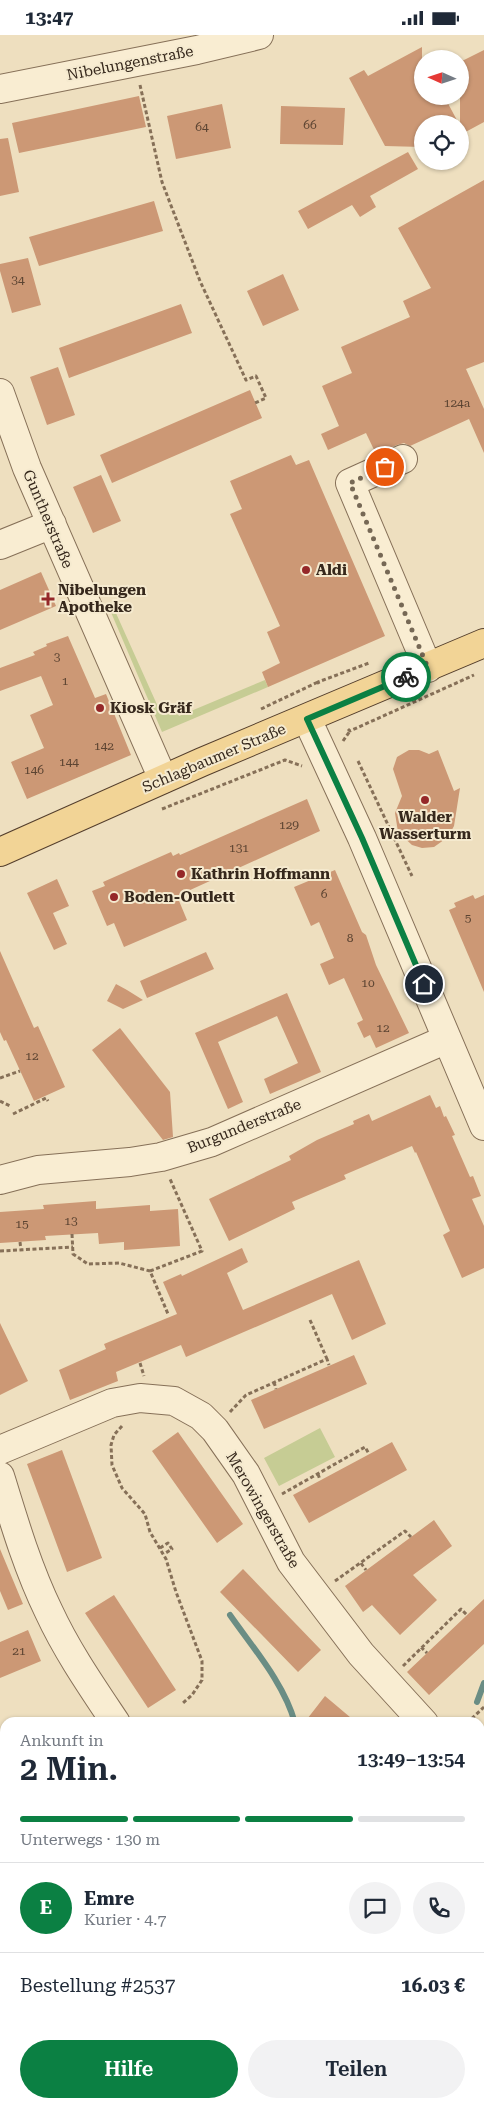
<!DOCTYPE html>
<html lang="de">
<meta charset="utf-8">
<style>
:root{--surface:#fff;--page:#f2f2f3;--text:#1f2937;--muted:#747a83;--line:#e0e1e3;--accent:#0b8043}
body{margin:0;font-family:"Roboto Serif",serif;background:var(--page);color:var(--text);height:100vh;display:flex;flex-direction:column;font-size:19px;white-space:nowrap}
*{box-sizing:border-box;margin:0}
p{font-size:16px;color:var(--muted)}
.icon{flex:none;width:28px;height:28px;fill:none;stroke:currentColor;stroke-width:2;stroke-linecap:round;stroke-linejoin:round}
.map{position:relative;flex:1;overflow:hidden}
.details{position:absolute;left:0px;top:1682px;width:485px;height:391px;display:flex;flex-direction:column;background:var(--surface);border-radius:15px 15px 0 0;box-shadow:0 1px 4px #0004}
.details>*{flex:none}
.needle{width:32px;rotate:273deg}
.tools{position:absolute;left:414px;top:15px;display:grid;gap:10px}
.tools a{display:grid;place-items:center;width:55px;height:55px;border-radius:50%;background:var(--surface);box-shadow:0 1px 4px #0004;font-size:25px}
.pin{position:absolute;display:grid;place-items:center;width:42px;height:42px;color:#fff;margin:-21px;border:2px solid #fff;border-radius:50%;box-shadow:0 1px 5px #0007}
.courier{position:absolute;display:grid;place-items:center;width:50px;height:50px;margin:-25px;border:4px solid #0b8043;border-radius:50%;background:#fff;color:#222;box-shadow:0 1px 6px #0007}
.summary em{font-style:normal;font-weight:600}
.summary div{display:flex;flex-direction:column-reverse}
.summary{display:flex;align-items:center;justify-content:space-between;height:85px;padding:0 20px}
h1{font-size:32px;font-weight:600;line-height:38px}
.bar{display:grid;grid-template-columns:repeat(4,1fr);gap:8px 5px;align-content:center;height:60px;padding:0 20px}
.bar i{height:6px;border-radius:4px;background:var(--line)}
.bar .selected{background:var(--accent)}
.bar p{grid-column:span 4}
.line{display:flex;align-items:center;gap:12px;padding:0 20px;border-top:1px solid var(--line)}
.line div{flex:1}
.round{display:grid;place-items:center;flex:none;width:52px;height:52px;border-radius:26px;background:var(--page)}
.primary-button{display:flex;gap:10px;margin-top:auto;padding:10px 20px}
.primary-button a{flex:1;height:58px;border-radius:30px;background:var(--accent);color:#fff;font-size:20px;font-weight:600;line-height:58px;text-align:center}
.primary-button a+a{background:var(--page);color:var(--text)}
.status{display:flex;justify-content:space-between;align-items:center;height:35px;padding:0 25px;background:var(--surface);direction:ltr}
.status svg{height:14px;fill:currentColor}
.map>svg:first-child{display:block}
.green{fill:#c6cc94}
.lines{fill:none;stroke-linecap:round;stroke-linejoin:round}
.stream{stroke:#6a8d84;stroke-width:6}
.building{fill:#cc9875}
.minor-casing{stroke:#867058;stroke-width:30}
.major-casing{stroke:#543e2c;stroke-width:30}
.path{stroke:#867058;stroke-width:3;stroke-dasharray:4 2.5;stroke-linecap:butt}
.minor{stroke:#f9edd2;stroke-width:28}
.major{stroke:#f2d496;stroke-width:28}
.done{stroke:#766855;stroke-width:5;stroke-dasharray:0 9}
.route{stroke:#0b8043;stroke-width:6}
.poi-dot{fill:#952829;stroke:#f5eacf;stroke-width:2}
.labels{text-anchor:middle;stroke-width:4;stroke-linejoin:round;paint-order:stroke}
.number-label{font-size:12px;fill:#5c4432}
.street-label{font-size:15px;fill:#36281c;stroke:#f5eacf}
.poi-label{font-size:15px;font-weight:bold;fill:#36281c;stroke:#f5eacf;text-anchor:start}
</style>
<div class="status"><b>13:47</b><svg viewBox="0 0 49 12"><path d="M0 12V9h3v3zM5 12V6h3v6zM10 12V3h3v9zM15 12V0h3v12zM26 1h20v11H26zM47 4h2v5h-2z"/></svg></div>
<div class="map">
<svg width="484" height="2073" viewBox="0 0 484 2073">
<rect width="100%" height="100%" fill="#eedfbf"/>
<path class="green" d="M111 567 159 674 172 668 179 681 265 645 268 652 162 697 107 568Z
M320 1393 335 1422 279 1451 264 1423Z"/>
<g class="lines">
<path class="stream" d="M230 1580C253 1613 284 1648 295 1688
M477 1667 484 1648"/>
</g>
<path class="building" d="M422 12V61H444L459 89H422V112L385 111 349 43 364 35 368 41Z
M484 15V87L460 100V27Z
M139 61 146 92 19 118 12 88Z
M222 69 231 113 176 124 167 81Z
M281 71 345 73 343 110 280 109Z
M8 103 19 157 0 161V104Z
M408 117 418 134 370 161 376 172 360 182 352 170 308 194 298 176Z
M484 145V327L466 334 484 374V418L469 384 410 411 404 408 397 410 376 419 366 398 328 415 321 399 339 391 322 351 352 338 341 312 410 282 403 266 431 253 398 193Z
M154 166 163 196 39 231 29 202Z
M28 223 41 270 12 278 0 236V229Z
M283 239 299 275 263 291 247 256Z
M181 269 192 298 69 343 59 313Z
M58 332 75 380 47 390 30 342Z
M250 355 262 383 112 448 100 420Z
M291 420 296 430 309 425 385 601 268 652 262 637 280 628 267 597 280 591 230 479 242 474 230 446Z
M101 440 121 486 93 498 73 452Z
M41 537 56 571 0 595V555Z
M68 601 95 663 106 659 131 720 27 764 11 727 44 713 30 680 53 670 41 641 0 656V633L35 620 33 617 47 611 46 609Z
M409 715H419L429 719 438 715 454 756 460 753 454 791 448 802 434 812 422 813 412 810 398 797 395 778 402 761 393 734 397 722Z
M307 764 320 796 177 861 187 885 124 912 114 888 107 891 92 856 105 851 103 847 171 817 173 821 179 818 180 820Z
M335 835 362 897 366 900 376 930 409 998 376 1013 370 1000 364 1003 357 988 363 985 344 943 329 950 320 929 334 923 319 887 311 891 294 852Z
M57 844 69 871 53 878 67 909 54 915 27 858Z
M473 860 475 864 484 860V957L449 875 456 872 454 868Z
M0 916 34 993 38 991 65 1052 34 1066 6 1005 4 1006 0 997Z
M206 917 214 934 147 963 140 946Z
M116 949 127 955 143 965 123 974 107 966Z
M287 958 321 1037 270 1059 264 1044 298 1028 277 981 218 1007 243 1067 228 1074 195 998Z
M120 993 170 1057 173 1102 163 1105 92 1015Z
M430 1060 436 1073 440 1071 444 1082 446 1081 455 1100 452 1101 470 1142 473 1141 481 1161 472 1164 484 1191V1233L462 1243 443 1200 450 1196 416 1117 415 1118 412 1111 344 1140 346 1144 292 1167 295 1174 229 1206 209 1164 291 1125 289 1121 317 1105 354 1089 353 1086 369 1079 372 1086Z
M96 1166V1174L150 1170V1176L178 1174 180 1211 124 1215V1207L99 1209 98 1198 45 1201 46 1205 0 1208V1177L44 1174 43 1170Z
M242 1213 248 1227 227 1238 243 1275 359 1225 386 1289 352 1305 332 1259 186 1322 181 1310 116 1337 118 1346 70 1365 59 1335 106 1314 104 1309 177 1279 163 1247 181 1239 182 1241Z
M0 1288 28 1346 0 1360Z
M354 1320 367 1349 264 1394 251 1365Z
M178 1397 243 1489 217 1508 152 1416Z
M392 1407 407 1435 309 1488 293 1460Z
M62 1415 102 1523 67 1537 27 1429Z
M434 1485 452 1511 413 1540 437 1565 400 1600 372 1570 363 1577 345 1551Z
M0 1514 23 1569 8 1575 0 1556Z
M243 1534 321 1615 298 1637 220 1557Z
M114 1560 176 1655 148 1673 85 1578Z
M484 1564V1609L429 1660 407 1637Z
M28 1595 41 1626 0 1643V1607Z
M325 1661 357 1688H304Z"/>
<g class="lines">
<defs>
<path id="minor" d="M0 54 197 15 259 0
M0 358 27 433 163 744
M403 424 350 448 428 633
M0 510 52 489
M307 684 362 803 484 1091
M0 1145 38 1135 130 1127 161 1122 212 1107 447 1004
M0 1415 112 1368 140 1363 174 1366 201 1381 215 1395 246 1439 291 1527 361 1619 424 1688
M0 1441C14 1487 28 1534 49 1577 67 1616 92 1652 116 1688
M480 1767 484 1763
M0 1935 5 1940"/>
<path id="major" d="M0 817 202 727 484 608"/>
</defs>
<use href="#minor" class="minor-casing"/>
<use href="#major" class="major-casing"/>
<path class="path" d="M140 50 162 147 200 246 246 345 256 341 266 363 255 368
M319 649 318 647 369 628
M261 674 318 647
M348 694 350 696 474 640
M343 706 350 696
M358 726 412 841
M162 774 285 725 302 731
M0 1043 20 1036
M0 1066 10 1071
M13 1079 46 1063 48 1066
M72 1199 73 1219 88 1229 119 1228 150 1236 168 1279
M20 1207 21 1215
M0 1216 73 1212
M150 1236 202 1216 170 1144
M310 1285 327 1324
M140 1328 144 1341
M274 1347 276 1354
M230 1377 246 1360 327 1324 329 1330
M122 1391 114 1400 111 1410 112 1430 122 1453 145 1479 150 1497 166 1524 176 1557 202 1626V1645L192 1660 183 1668
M318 1439 320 1445
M282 1459 365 1412 369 1419
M160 1513 168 1508 172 1514 164 1519
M361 1528 366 1535
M335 1546 405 1496 411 1502
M421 1612 427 1618
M403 1631 461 1574 467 1580
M467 1688 484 1672
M0 1779 1 1781
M480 1835 484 1838
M0 1869 5 1870
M480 1912 484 1914
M0 1980 5 1975
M0 2063 5 2059
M240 2069 252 2073
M209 2073 211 2069"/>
<use href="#minor" class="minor"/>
<use href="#major" class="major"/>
</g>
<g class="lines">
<path class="done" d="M385 432 350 448 428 633 406 642"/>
<path class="route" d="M406 642 307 684 362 803 424 949"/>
</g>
<g class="poi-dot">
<circle cx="306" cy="535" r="5"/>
<path d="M45.5 556.5h5v5h5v5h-5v5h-5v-5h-5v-5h5z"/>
<circle cx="100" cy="673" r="5"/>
<circle cx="425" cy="765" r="5"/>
<circle cx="181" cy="839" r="5"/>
<circle cx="114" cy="862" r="5"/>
</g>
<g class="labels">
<g class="number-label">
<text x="310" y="94">66</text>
<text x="202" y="96">64</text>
<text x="18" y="249">34</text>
<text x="457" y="372">124a</text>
<text x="57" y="626">3</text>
<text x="65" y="650">1</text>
<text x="104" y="715">142</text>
<text x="69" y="731">144</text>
<text x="34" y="739">146</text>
<text x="289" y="794">129</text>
<text x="239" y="817">131</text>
<text x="324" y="863">6</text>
<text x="468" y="887">5</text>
<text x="350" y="907">8</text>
<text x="368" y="952">10</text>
<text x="383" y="997">12</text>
<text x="32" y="1025">12</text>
<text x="71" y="1190">13</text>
<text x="22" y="1193">15</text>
<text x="19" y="1620">21</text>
</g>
<g class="street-label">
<text transform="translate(130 28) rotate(-11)" y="5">Nibelungenstraße</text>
<text transform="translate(48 484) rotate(67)" y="5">Guntherstraße</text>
<text transform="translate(214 723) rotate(-23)" y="5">Schlagbaumer Straße</text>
<text transform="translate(244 1091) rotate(-22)" y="5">Burgunderstraße</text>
<text transform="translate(263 1475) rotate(60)" y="5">Merowingerstraße</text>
</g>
<g class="poi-label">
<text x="316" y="540">Aldi</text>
<text x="58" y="560">Nibelungen<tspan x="58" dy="17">Apotheke</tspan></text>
<text x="110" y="678">Kiosk Gräf</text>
<text x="425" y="787" text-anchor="middle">Walder<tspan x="425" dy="17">Wasserturm</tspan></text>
<text x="191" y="844">Kathrin Hoffmann</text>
<text x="124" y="867">Boden-Outlett</text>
</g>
</g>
</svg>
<div class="tools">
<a><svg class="needle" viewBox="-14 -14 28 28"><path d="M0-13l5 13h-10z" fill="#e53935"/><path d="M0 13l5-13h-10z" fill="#747a83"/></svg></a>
<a><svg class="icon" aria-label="locate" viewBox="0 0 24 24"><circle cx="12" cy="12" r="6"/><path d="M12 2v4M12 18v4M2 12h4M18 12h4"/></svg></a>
</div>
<div class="pin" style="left:385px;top:432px;background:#ea580c"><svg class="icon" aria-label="bag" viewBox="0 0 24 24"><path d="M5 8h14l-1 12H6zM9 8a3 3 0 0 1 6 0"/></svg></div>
<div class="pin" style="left:424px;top:949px;background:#1f2937"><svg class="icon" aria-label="home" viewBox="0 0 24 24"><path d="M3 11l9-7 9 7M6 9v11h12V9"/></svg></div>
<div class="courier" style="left:406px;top:642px"><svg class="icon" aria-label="bike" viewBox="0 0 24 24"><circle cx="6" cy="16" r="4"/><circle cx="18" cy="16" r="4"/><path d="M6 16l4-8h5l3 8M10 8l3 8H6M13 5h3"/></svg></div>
<section class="details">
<div class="summary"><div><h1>2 Min.</h1><p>Ankunft in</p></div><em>13:49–13:54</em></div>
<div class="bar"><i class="selected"></i><i class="selected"></i><i class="selected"></i><i></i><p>Unterwegs · 130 m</p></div>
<div class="line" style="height:90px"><b class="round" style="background:var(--accent);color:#fff">E</b><div><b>Emre</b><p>Kurier · 4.7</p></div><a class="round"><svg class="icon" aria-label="chat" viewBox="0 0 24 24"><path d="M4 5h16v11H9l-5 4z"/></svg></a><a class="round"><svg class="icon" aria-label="phone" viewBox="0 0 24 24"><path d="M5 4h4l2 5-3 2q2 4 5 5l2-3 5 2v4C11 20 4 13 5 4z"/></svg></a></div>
<div class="line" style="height:65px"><div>Bestellung #2537</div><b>16.03 €</b></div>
<div class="primary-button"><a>Hilfe</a><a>Teilen</a></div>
</section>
</div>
